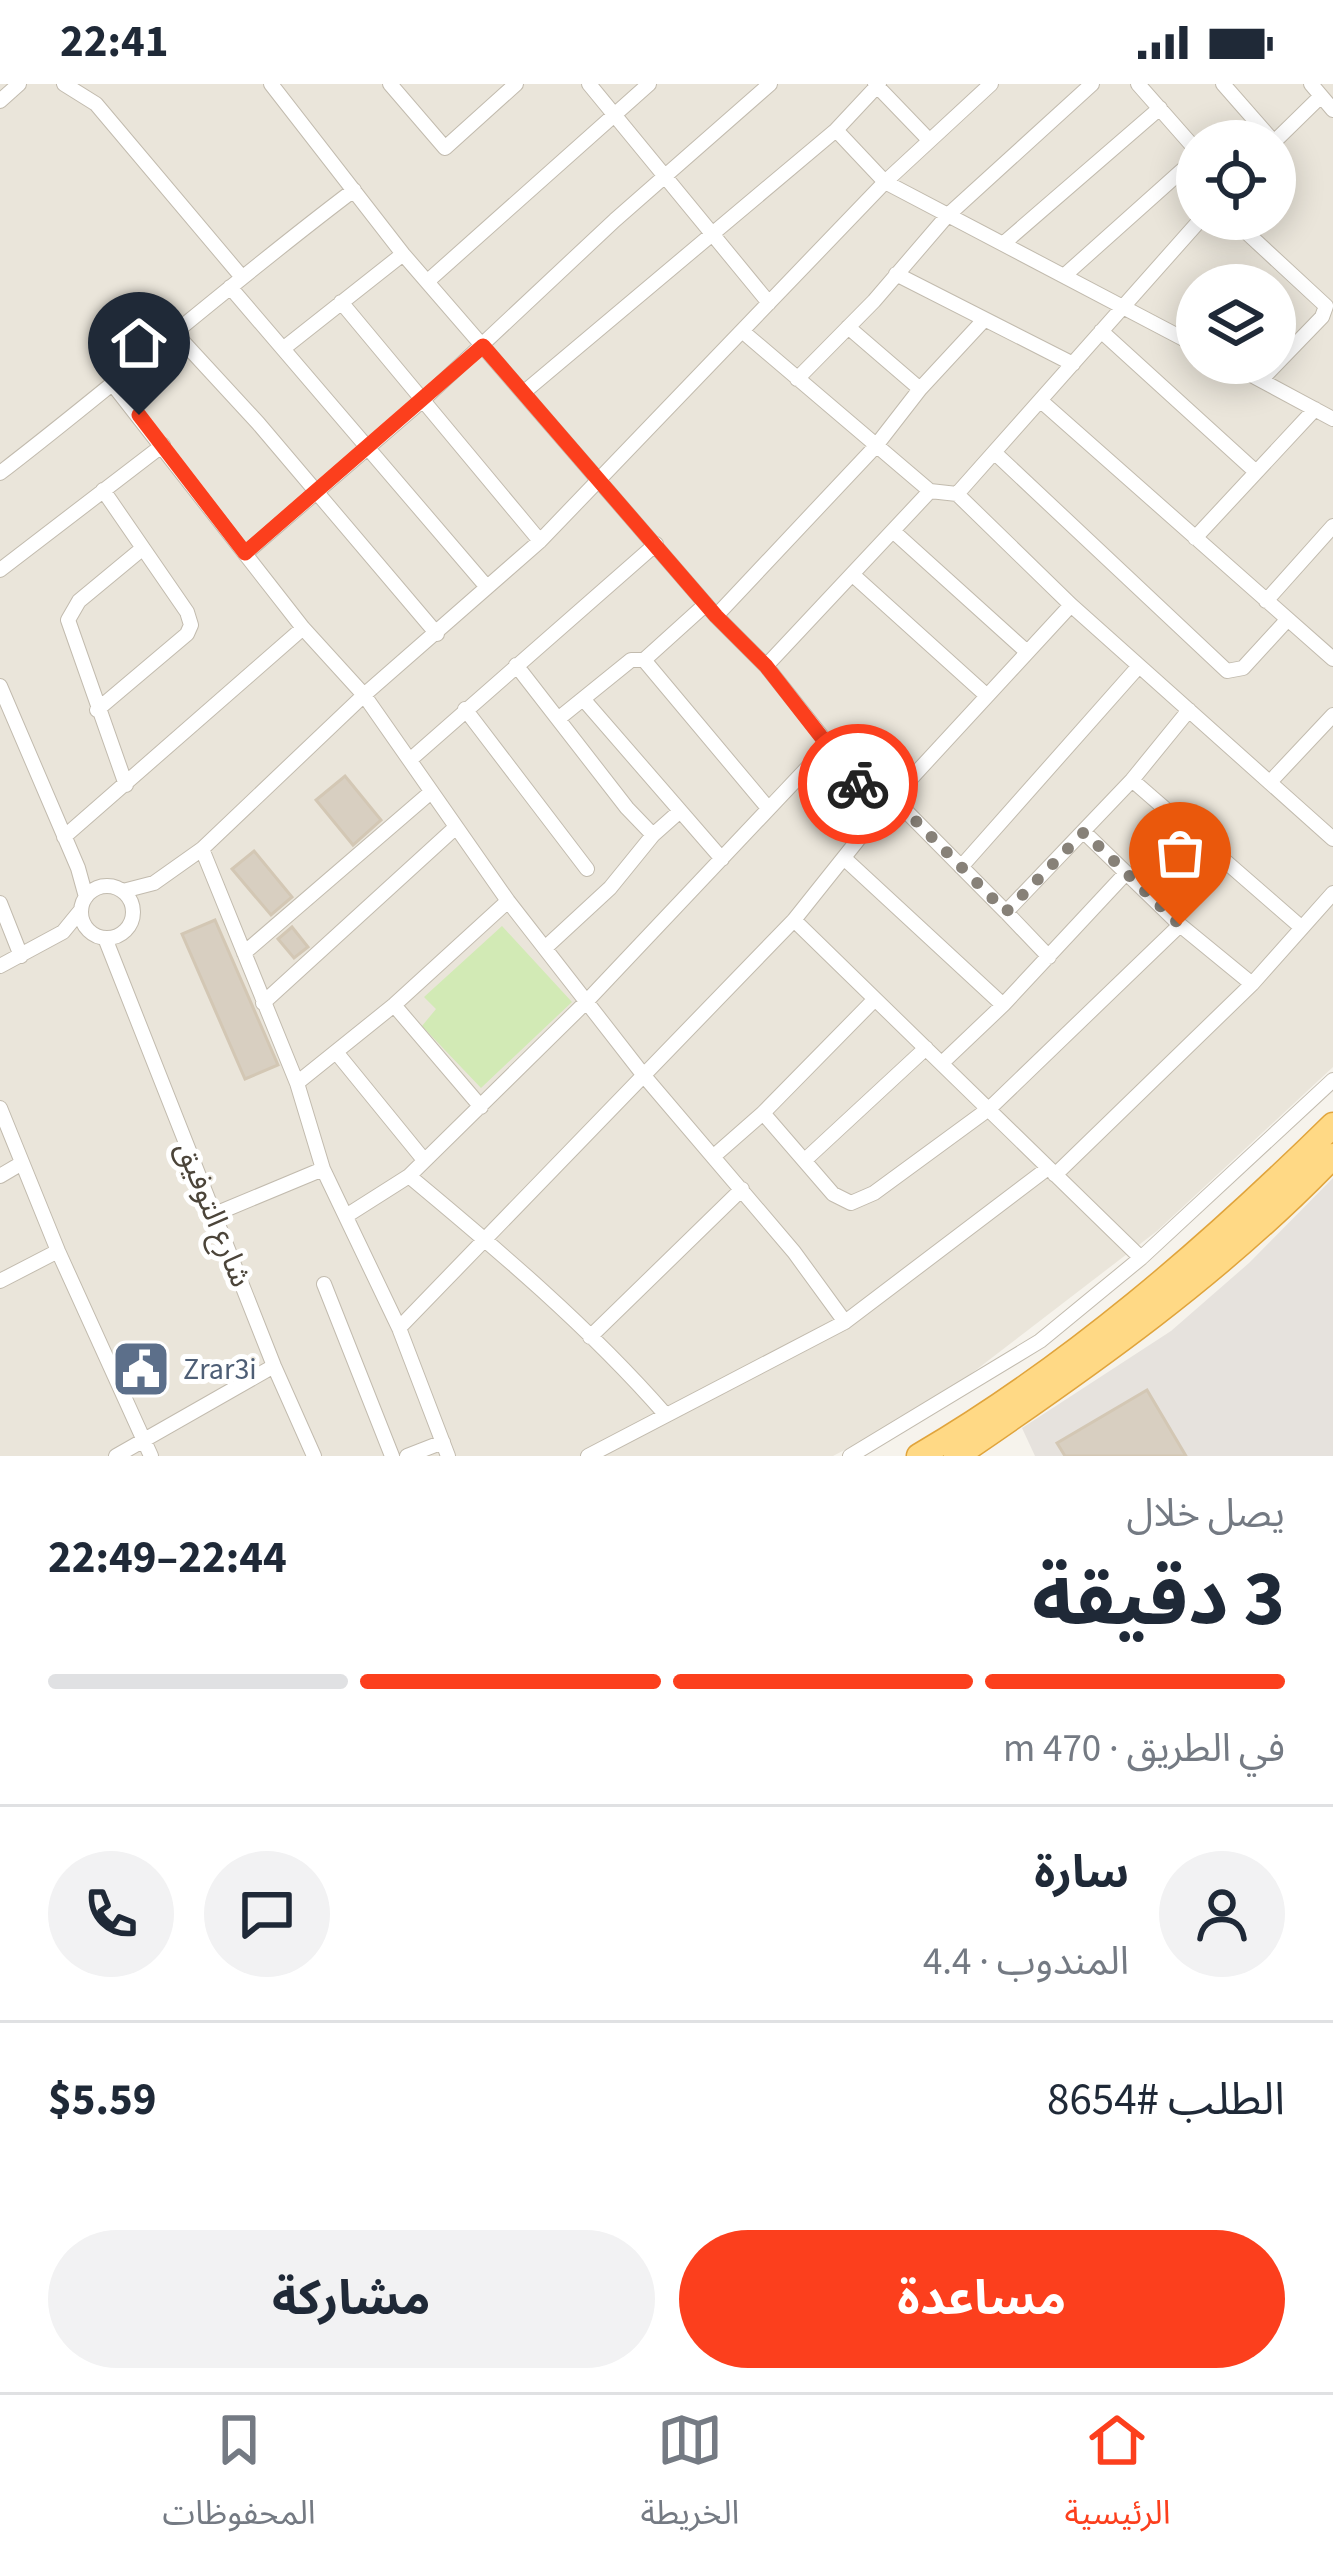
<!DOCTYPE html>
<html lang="ar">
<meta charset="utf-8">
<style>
:root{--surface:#fff;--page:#f2f2f3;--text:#1f2937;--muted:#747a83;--line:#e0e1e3;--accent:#fc3f1d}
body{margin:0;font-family:"Source Sans 3","Noto Sans Arabic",sans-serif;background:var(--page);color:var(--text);direction:rtl;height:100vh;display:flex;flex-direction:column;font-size:45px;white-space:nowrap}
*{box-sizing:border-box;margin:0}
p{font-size:39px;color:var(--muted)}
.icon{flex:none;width:66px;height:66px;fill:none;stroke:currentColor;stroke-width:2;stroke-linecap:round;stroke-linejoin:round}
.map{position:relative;height:1372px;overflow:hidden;direction:ltr}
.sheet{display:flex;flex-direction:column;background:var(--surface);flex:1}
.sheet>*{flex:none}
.tools{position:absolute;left:1176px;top:36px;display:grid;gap:24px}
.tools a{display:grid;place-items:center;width:120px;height:120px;border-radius:50%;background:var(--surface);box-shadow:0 6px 30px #0003;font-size:60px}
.pin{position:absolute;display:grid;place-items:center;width:102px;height:102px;color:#fff;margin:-123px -51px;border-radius:50% 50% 50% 0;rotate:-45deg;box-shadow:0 0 12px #0007}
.pin .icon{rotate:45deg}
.courier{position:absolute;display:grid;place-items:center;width:120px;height:120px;margin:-60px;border:9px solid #fc3f1d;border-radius:50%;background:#fff;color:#222;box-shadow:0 3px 15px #0007}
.summary em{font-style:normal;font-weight:700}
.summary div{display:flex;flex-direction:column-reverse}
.summary{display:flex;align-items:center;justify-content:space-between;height:204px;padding:0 48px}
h1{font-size:78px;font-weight:700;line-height:90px}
.bar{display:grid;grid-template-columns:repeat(4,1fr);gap:18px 12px;align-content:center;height:144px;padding:0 48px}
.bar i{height:15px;border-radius:9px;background:var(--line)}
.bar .active{background:var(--accent)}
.bar p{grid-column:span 4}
.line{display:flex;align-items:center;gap:30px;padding:0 48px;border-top:3px solid var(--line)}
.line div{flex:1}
.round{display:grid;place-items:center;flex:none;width:126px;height:126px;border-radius:63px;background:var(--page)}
.button{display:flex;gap:24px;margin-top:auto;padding:24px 48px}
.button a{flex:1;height:138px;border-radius:72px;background:var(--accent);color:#fff;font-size:48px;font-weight:700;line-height:138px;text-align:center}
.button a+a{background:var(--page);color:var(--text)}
.status{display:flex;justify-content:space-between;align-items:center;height:84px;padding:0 60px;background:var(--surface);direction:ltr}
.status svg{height:33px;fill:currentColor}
.menu{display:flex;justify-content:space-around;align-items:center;height:168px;border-top:3px solid var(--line);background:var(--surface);font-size:33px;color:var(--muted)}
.menu a{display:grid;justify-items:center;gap:6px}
.menu .active{color:var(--accent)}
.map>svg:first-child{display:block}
.residential{fill:#eae5da;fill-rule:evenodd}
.industrial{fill:#e6e2dd}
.green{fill:#d2eab5}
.building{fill:#d8cfc1;stroke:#d3c7b4;stroke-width:3}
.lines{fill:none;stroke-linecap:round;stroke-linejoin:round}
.minor-casing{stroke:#c2bbae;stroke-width:16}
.trunk-casing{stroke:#e0a43c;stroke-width:27}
.minor{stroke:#fff;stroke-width:14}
.trunk{stroke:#ffd985;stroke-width:24}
.done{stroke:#878178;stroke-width:12;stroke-dasharray:0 21.6}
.route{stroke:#fc3f1d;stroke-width:15}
.labels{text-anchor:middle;stroke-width:10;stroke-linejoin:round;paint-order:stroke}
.street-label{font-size:30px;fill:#4b4439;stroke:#fff}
.service-label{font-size:30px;fill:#4e5e75;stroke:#fff;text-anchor:start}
</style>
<div class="status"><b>22:41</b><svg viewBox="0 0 49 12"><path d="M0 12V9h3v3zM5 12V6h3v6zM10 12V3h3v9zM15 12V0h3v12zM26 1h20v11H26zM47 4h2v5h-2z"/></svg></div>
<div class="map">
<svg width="1333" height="1372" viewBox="0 0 1333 1372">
<rect width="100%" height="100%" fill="#f6f3ec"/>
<path class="residential" d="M0 0H1333V983L1157 1147 929 1322 833 1372H0ZM1197 57H1275V135H1197ZM1197 201H1275V279H1197Z"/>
<path class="industrial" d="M1333 1094V1372H1035L1022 1344 1171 1247 1249 1179Z"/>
<path class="green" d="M502 842 572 918 481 1004 422 942 436 925 424 913Z"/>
<path class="building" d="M345 692 381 736 353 761 316 716Z
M254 767 292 813 271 831 232 785Z
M215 836 278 981 245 995 182 850Z
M292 843 308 863 294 874 278 855Z
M1147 1306 1186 1372H1065L1057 1359Z"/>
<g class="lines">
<defs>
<path id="minor" d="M64 0 96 20 241 192
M271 0 403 170 716 532 766 582 881 727
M390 0 445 64 516 0
M589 0 769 219
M875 0 929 56
M1138 0 1197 67
M1223 0 1273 57
M1311 0 1333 26
M0 17 19 0
M836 46 885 98 1197 262
M1275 57 1320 13
M1232 135 1326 222 1322 233 1261 296
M1004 159 1160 24
M896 190 1073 280
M1065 191 1197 73
M429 196 649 0
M230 203 486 502
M341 218 540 457
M848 243 920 305
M742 247 930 407 957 410 1071 521 1333 755
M1101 247 1256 388
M175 249 258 339 437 550
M284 264 403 170
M1229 279 1333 335
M797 295 874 217 947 132 1092 0
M114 302 303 544 364 611 508 817 645 993 794 1168 845 1238
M523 309 836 46 879 0
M1041 317 1333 575
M995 369 1227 587 1243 584 1287 536
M0 389C120 297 233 197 354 106
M957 410 1201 135
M894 448 1027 568
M1195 454 1315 325
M246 469 423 316 615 136 770 0
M0 486 163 361
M853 491 986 611
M1266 517 1333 442
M716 532 875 363 920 305 983 237
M644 576 706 520
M516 581 627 724 653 751 680 727
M766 582 930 407
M0 602 78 784 86 813
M584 616 722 775
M465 625 587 785
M97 626 187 550 191 541 187 528 103 406
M558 635 631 576H644L768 724
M411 675 656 460
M1132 696 1302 844
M1271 697 1333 631
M126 701 68 536 79 517 143 464
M893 714 1006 828
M1085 749 1180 841 1252 900
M64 753 303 544
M202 765 297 999 323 1085 399 1244 448 1372
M845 775 1003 921
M961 783 1139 582
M81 828a26 26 0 1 1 52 0a26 26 0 1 1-52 0Z
M123 807 154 799 202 765 364 611 540 457 885 98 991 0
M0 819 21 872
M794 836 1141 1174
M105 854 274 1282 314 1372
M545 864 610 804 653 751
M244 869 431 708
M1049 873 1006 828 1132 696 1189 626
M0 882 63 848 81 826
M875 915 763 1029 833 1110 851 1119 874 1109 990 1024 1180 841
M263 919 456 743
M394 921 481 1023
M336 968 424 1076
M942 979 1003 921 1126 789
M297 999 394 921 508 817
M0 1024 58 1167 151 1372
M714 1072 763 1029
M805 1076 926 964
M1055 1091 1252 900 1333 809
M0 1092 22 1079
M409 1092C498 1166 589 1243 665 1330
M215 1130 323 1085
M346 1132 409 1092 586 918 827 663
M0 1197 58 1167
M324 1200 392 1372
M399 1244 794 836 881 727 1071 521
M590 1253 742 1105
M116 1372 274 1282
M407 1372 443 1358
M588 1372 845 1238 1048 1084
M850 1372 1040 1257 1141 1174 1333 996"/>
<path id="trunk" d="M919 1372C1071 1283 1208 1164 1333 1041
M956 1372C1088 1282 1222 1188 1333 1072"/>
</defs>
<use href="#minor" class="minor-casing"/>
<use href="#trunk" class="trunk-casing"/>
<use href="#minor" class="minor"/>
<use href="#trunk" class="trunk"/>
</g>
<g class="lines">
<path class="done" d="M858 700 881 727 893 714 1006 828 1084 748 1180 841"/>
<path class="route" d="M139 331 245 469 483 262 716 532 766 582 858 700"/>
</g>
<defs>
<symbol id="civic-square" viewBox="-11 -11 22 22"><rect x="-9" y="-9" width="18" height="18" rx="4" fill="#5c6f8a" stroke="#fff"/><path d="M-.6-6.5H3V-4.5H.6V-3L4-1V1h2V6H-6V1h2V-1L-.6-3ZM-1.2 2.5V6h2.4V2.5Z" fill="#fff"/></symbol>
</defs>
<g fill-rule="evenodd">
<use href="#civic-square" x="108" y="1252" width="66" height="66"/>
</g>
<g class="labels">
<g class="street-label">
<text transform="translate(214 1130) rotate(68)" y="10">شارع التوفيق</text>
</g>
<g class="service-label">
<text x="183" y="1295">Zrar3i</text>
</g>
</g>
</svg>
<div class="tools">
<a><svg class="icon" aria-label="locate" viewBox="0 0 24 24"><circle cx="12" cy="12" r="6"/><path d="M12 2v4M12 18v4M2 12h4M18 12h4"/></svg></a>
<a><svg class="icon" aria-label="layers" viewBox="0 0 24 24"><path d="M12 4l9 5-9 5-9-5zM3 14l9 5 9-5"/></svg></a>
</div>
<div class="pin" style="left:1180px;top:841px;background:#ea580c"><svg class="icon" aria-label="bag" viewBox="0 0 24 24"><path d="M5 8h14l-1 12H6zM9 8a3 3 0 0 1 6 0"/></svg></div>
<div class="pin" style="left:139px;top:331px;background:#1f2937"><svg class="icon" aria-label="home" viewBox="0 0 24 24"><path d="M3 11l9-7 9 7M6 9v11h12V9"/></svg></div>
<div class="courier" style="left:858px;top:700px"><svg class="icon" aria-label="bike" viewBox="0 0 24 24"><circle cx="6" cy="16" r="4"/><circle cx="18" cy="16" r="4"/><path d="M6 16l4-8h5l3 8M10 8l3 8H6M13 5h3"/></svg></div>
</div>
<section class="sheet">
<div class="summary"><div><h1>3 دقيقة</h1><p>يصل خلال</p></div><em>22:44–22:49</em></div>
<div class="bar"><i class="active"></i><i class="active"></i><i class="active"></i><i></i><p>في الطريق · 470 m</p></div>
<div class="line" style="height:216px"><a class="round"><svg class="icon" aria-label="person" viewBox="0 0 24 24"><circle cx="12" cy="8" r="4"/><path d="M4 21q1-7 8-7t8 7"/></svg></a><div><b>سارة</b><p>المندوب · 4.4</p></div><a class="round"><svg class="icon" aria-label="chat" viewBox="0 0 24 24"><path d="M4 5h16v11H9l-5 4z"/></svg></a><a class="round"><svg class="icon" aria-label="phone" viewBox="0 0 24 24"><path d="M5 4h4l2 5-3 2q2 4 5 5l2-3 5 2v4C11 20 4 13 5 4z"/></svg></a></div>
<div class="line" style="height:156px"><div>الطلب #8654</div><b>$5.59</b></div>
<div class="button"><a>مساعدة</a><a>مشاركة</a></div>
</section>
<nav class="menu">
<a class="active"><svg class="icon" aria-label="home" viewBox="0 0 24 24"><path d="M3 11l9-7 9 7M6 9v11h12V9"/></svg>الرئيسية</a>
<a><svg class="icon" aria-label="map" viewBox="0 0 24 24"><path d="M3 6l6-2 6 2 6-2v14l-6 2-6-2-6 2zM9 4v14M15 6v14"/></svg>الخريطة</a>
<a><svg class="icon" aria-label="saved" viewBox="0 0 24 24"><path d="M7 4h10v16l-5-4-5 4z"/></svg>المحفوظات</a>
</nav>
